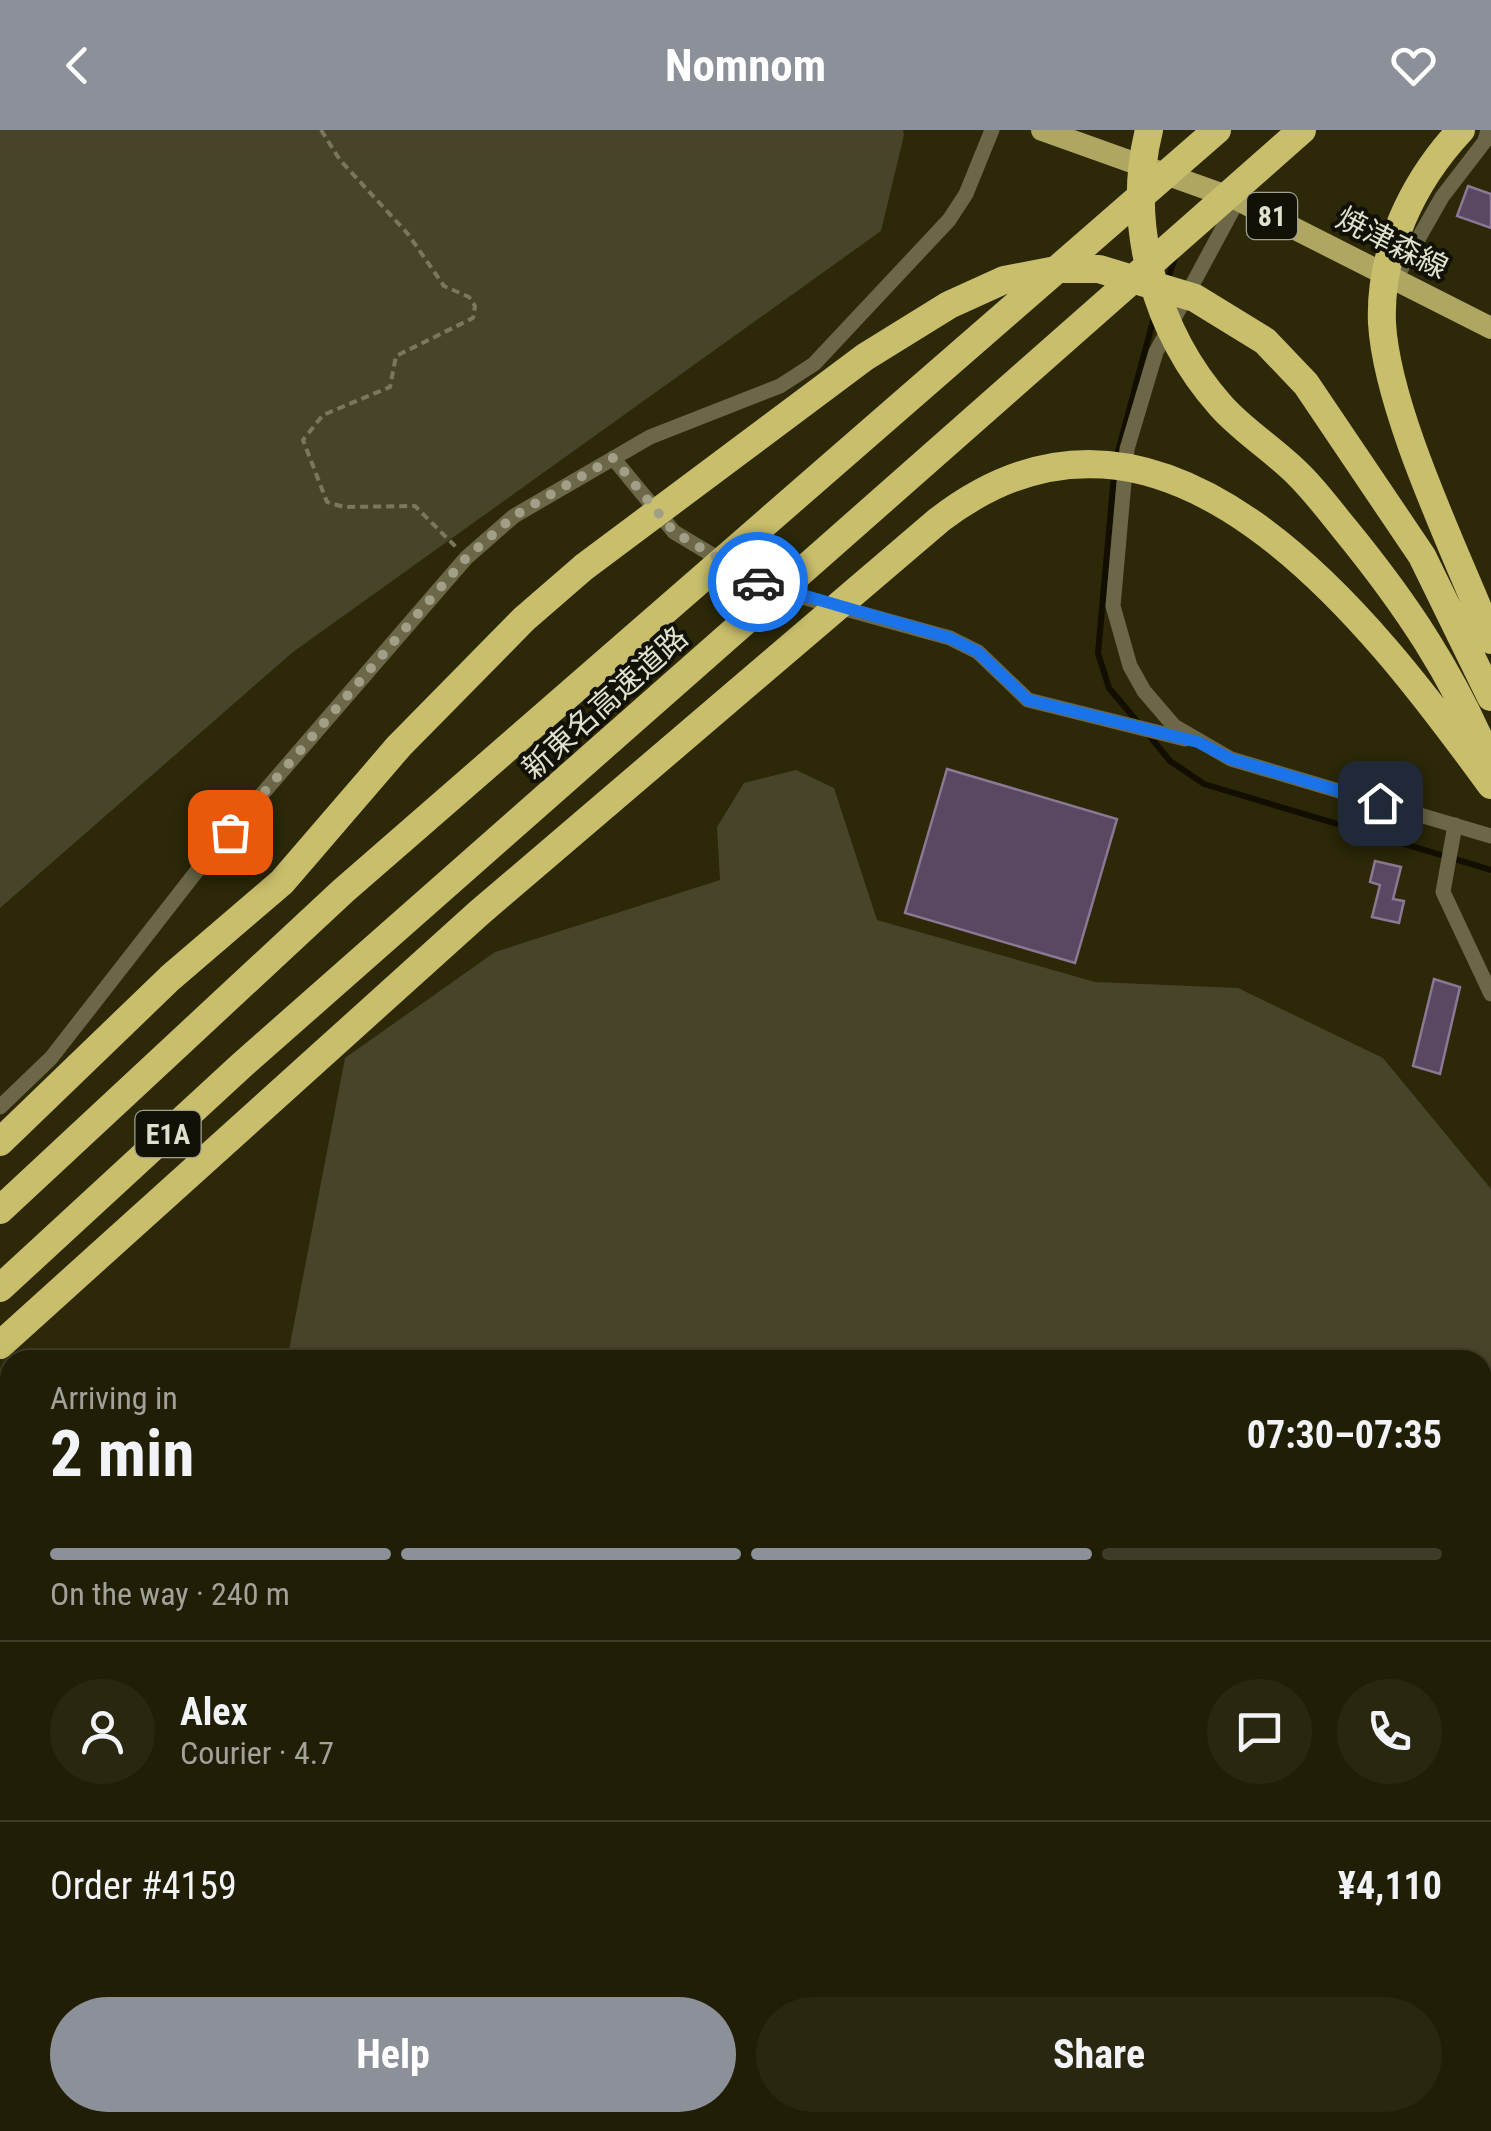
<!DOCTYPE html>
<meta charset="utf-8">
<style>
:root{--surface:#211e06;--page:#292710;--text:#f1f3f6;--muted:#a2a29b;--line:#3e3c28;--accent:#8c9099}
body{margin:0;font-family:"Roboto Condensed","Noto Sans JP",sans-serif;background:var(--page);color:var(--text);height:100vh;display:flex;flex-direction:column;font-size:38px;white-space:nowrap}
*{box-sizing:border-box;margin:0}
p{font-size:32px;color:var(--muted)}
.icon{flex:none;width:55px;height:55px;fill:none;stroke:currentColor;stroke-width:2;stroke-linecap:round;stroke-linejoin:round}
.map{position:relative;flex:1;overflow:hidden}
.side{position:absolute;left:0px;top:1220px;width:1492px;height:782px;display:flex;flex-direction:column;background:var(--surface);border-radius:30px 30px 0 0;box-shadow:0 5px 15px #0003,0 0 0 2px var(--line)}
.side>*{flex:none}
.pin{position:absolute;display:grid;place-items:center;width:85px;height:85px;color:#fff;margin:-42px;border-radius:20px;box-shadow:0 5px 15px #0006}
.courier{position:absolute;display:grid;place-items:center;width:100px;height:100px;margin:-50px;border:8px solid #1a73e8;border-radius:50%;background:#fff;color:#222;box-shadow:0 2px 12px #0007}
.overview em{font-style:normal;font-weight:700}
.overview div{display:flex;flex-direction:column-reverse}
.overview{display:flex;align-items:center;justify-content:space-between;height:170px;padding:0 50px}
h1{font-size:65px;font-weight:700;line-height:75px}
.bar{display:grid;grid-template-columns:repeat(4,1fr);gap:15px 10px;align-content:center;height:120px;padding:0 50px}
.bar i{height:12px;border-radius:8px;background:var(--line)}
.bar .current{background:var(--accent)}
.bar p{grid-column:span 4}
.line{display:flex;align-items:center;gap:25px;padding:0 50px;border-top:2px solid var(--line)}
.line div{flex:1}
.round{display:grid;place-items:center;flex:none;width:105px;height:105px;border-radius:52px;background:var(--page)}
.button{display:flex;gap:20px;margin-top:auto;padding:20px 50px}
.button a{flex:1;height:115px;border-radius:60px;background:var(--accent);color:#fff;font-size:40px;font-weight:700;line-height:115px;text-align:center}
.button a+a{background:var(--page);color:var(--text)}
header{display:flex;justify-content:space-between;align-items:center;height:130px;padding:0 50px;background:var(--accent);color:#fff;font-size:45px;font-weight:700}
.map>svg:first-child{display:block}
.green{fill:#47442a}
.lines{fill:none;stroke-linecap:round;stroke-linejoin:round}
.stream{stroke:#120e00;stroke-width:6}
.building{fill:#5a4862;stroke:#8b7894;stroke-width:2.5}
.path{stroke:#7a775d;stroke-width:4;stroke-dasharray:8 5;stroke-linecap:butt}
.street{stroke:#6b6747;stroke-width:15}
.primary{stroke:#aea661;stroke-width:22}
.highway{stroke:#c9be6b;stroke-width:28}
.done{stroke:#a29f88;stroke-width:10;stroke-dasharray:0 18}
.route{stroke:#1a73e8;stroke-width:12}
.labels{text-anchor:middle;stroke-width:8;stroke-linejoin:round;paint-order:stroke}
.shield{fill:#121105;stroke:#a3a191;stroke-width:2.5}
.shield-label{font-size:28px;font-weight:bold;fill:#e1dfcd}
.street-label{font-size:30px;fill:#e1dfcd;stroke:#121105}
</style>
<header><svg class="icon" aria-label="back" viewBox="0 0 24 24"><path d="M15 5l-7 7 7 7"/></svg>Nomnom<svg class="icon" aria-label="heart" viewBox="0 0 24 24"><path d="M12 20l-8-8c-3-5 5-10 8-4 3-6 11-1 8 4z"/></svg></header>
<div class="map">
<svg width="1491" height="2001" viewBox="0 0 1491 2001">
<rect width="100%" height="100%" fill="#2c2808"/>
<path class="green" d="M0 0H903L904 5 881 101 293 522 0 778Z
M796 640 834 658 877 790 1095 852 1238 858 1383 928 1491 1059V1410L1482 1408V1230H287L345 928 495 822 720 750 717 697 744 653Z
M1491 1584V1793L1482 1789V1587Z
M10 1636V1992H519L525 2001H0V1649Z
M628 1992 669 1993 684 2001H622Z"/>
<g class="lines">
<path class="stream" d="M1167 151 1176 125
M1116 329 1154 187
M1114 346 1098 523 1109 558 1140 595
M1148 604 1170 631 1204 654 1491 740"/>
</g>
<path class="building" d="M1468 56 1491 64V98L1457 86Z
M947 639 1117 689 1075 833 905 783Z
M1375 731 1401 737 1393 769 1404 771 1399 793 1372 787 1380 755 1370 752Z
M1434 849 1460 857 1440 944 1413 936Z"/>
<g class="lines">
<path class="path" d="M321 0 340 30 408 104 444 156 469 167 475 176 473 188 396 226 390 257 323 285 303 310 327 372 344 377 415 376 456 417"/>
<path class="street" d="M1238 70 1156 222 1127 319 1113 476 1130 536 1144 561 1174 596 1231 629 1491 706
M1396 148 1442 67 1485 11 1488 0
M613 328 674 402 766 457 950 508 978 522 1028 570 1185 609
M1455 695 1443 762 1491 864
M0 977 51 928 207 728 466 428 514 386 650 307 780 256 814 234 949 90 966 64 992 0
M1482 1814 1491 1818
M750 1992 770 2001
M1183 1992 1191 2001
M606 2001 612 1992
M1219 2001 1223 1992"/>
<path class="primary" d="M1042 0 1238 70 1491 198"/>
<path class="highway" d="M1149 0C1125 96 1156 203 1221 276 1244 302 1276 321 1300 346 1316 362 1330 381 1344 398 1407 475 1453 544 1491 636
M1461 0C1413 51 1379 122 1382 193 1387 282 1457 424 1491 510
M0 1012 170 848 282 752 399 616 524 489 584 437 865 227 949 175 1004 150 1061 139H1099L1195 168 1265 211 1306 254 1422 426 1491 567
M0 1080 343 761 1217 0
M0 1158 242 935 1302 0
M0 1215 480 782 939 390C1165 216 1370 489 1491 655"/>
</g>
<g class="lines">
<path class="done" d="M230 702 466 428 514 386 613 328 674 402 758 452"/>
<path class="route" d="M758 452 950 508 978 522 1028 570 1198 612 1231 629 1380 673"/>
</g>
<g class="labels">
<g class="shield">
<rect x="1247" y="63" width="50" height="46" rx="8"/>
<rect x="135.5" y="981" width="65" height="46" rx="8"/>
</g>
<g class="shield-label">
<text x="1272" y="96">81</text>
<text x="168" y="1014">E1A</text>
</g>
<g class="street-label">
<text transform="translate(1392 113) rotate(27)" y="10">焼津森線</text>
<text transform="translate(605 573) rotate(-42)" y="10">新東名高速道路</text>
</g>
</g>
</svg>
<div class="pin" style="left:230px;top:702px;background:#ea580c"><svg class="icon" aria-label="bag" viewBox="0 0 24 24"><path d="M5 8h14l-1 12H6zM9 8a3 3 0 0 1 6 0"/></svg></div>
<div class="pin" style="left:1380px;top:673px;background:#1f2937"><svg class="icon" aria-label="home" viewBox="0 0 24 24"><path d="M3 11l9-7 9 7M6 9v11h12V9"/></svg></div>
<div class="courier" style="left:758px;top:452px"><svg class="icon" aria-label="car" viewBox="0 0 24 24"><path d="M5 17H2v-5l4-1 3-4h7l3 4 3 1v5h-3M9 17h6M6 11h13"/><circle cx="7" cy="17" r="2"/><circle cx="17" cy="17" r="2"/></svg></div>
<section class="side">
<div class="overview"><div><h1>2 min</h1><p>Arriving in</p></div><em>07:30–07:35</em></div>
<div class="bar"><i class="current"></i><i class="current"></i><i class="current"></i><i></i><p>On the way · 240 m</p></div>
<div class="line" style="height:180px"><a class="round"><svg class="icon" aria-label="person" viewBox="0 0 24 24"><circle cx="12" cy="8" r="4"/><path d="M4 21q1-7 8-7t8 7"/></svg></a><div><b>Alex</b><p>Courier · 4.7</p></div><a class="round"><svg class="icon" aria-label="chat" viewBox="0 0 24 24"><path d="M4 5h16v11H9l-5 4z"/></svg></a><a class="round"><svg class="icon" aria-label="phone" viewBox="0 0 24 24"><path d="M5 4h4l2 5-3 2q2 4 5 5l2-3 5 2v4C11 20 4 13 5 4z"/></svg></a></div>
<div class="line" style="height:130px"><div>Order #4159</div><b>¥4,110</b></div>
<div class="button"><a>Help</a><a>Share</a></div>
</section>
</div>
